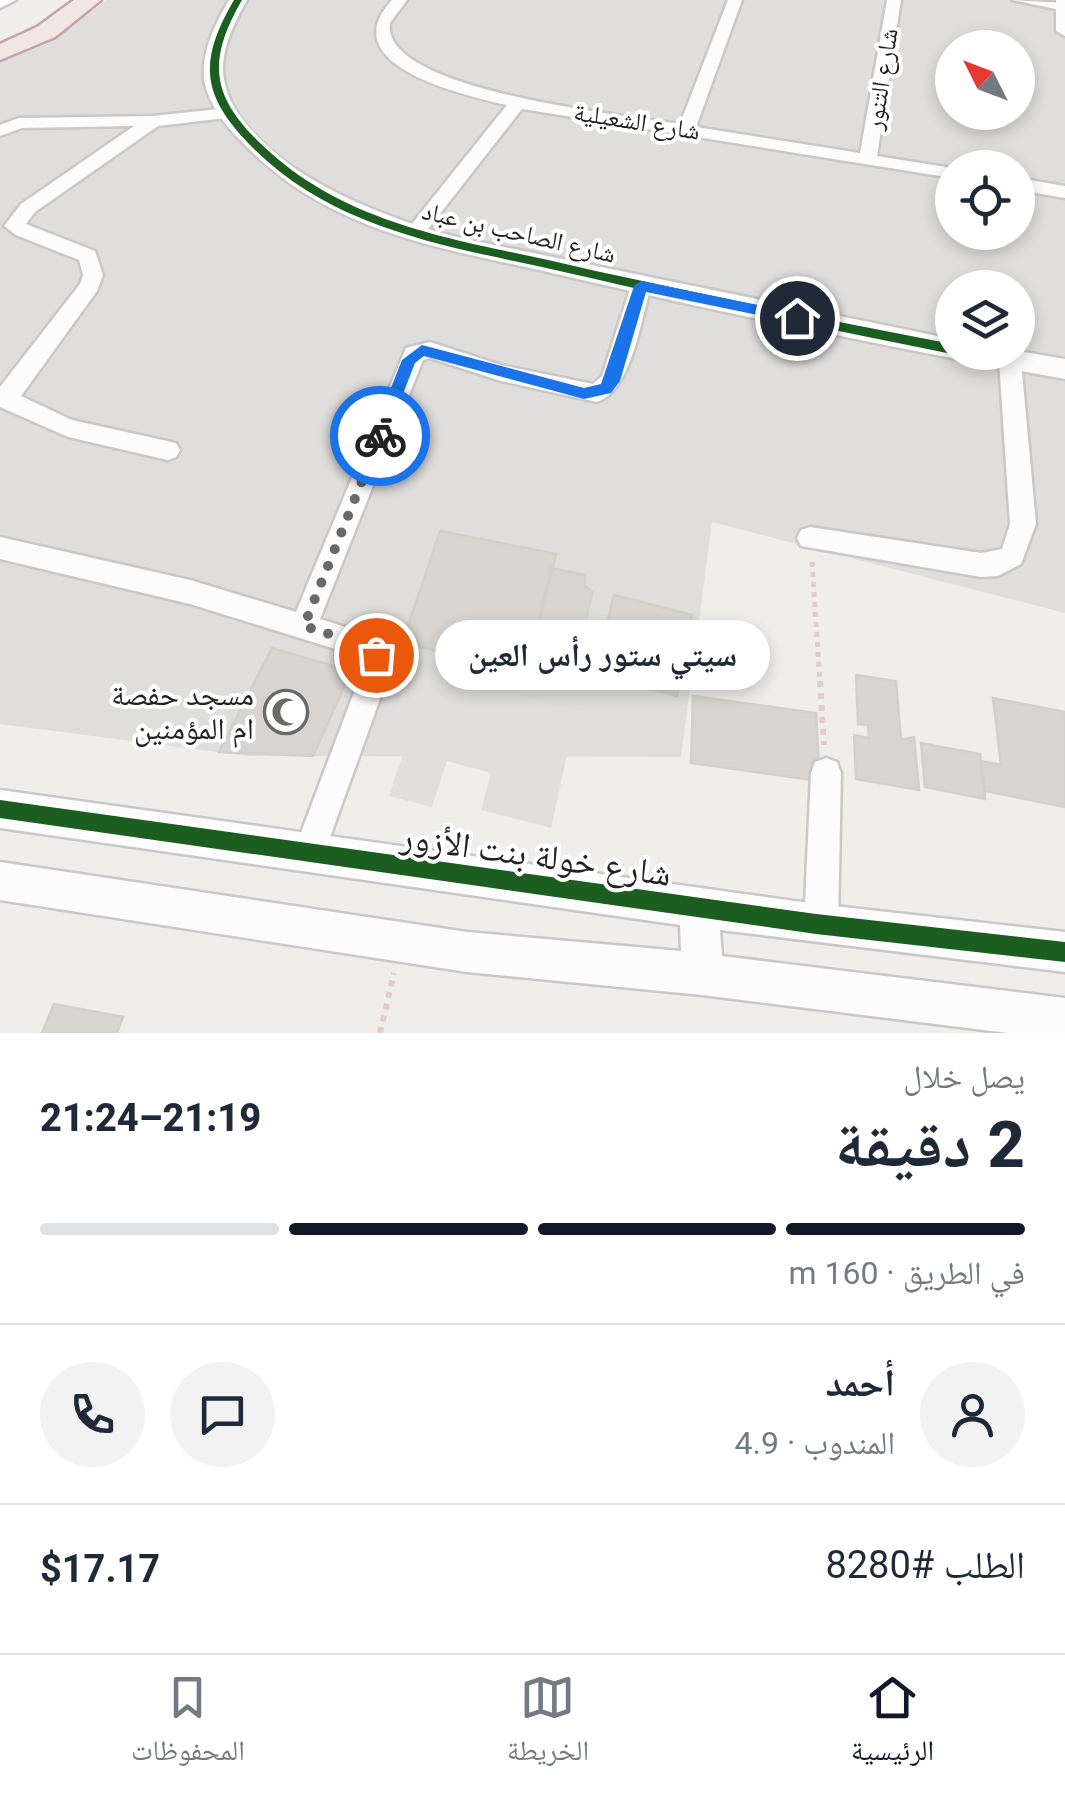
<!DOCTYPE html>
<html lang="ar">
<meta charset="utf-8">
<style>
:root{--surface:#fff;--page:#f2f2f3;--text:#1f2937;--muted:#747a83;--line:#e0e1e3;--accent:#111827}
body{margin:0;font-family:Roboto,"Noto Naskh Arabic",sans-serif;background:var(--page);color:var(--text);direction:rtl;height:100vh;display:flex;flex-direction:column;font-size:38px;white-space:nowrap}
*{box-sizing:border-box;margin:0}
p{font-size:32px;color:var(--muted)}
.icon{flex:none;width:55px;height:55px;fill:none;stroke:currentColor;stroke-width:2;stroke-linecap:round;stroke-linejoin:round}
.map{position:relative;height:1033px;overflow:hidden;direction:ltr}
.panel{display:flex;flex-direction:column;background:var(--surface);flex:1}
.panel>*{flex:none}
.needle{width:65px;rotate:312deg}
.fabs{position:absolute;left:935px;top:30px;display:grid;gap:20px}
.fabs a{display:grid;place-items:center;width:100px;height:100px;border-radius:50%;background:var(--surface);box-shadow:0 5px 15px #0003;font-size:50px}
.pin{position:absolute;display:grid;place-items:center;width:85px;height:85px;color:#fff;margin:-42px;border:5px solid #fff;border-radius:50%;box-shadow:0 2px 10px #0007}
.courier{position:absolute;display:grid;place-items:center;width:100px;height:100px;margin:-50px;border:8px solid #1a73e8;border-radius:50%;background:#fff;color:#222;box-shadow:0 2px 12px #0007}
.bubble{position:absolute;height:70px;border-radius:35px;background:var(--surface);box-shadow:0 5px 15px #0003;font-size:32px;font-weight:800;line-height:70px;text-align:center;direction:rtl}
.summary em{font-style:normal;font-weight:800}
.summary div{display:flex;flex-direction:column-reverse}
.summary{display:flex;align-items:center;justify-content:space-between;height:170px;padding:0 40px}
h1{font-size:65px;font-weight:800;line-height:75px}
.bar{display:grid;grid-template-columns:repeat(4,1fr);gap:15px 10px;align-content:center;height:120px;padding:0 40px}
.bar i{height:12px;border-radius:8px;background:var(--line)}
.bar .on{background:var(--accent)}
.bar p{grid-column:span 4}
.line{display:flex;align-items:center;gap:25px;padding:0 40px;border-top:2px solid var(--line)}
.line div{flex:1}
.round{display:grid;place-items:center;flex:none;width:105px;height:105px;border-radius:52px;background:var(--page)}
.menu{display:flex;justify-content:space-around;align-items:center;height:140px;border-top:2px solid var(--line);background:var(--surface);font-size:28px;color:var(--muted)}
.menu a{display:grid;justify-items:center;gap:5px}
.menu .on{color:var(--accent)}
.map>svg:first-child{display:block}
.residential{fill:#dfdedc;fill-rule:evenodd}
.parking{fill:#e0dfde}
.building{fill:#d7d4d2;stroke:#d3d0cc;stroke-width:2.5}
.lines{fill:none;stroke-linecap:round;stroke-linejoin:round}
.minor-casing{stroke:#c9c8c7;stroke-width:5}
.tertiary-casing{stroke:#c9c8c7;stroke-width:5}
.trunk-casing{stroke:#c5a2ac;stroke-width:5}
.path-far1{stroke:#dccecd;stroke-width:5;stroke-dasharray:5 5;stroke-linecap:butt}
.path{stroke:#dccecd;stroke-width:6;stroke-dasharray:6 6;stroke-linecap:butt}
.minor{fill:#fdfcfc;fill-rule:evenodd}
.tertiary{fill:#fdfcfc;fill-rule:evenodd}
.trunk{fill:#f0e6e4;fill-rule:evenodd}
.cycleway-casing{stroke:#fff;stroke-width:6}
.cycleway{fill:#1b5e20;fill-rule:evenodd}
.route{fill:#1a73e8}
.done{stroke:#6a6968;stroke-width:10;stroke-dasharray:0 18}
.labels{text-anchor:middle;stroke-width:8;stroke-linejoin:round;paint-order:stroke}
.far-street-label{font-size:25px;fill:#222;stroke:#fff}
.poi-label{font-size:30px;fill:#222;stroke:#fff;text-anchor:end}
.near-street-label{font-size:35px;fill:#222;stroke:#fff}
</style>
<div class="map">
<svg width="1065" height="1033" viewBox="0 0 1065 1033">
<rect width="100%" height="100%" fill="#f0eeeb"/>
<path class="residential" d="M107 0H1065V613L712 522 681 757 248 756 0 724V62L66 31ZM952 48H1018V112H952ZM952 168H1018V232H952ZM952 288H1018V352H952Z"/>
<path class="parking" d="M430 673 577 710 551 828 481 810 491 773 447 761 432 807 389 796Z"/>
<path class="building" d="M440 531 556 554 526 671 402 643Z
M551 568 585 575V586L592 592 573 682 526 671Z
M614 595 692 615 677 696 594 673Z
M272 648 351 671 313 756 219 752Z
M856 675 896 681 901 740 914 737 919 790 856 779 854 735 869 738 868 725 858 724Z
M693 696 816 713 820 781 691 763Z
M993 698 1065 712V807L985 791 981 761 1001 765Z
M921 743 980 754 985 799 925 787Z
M54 1004 123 1017 117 1033H42Z"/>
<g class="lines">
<defs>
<path id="minor" d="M0 0H16L0 8Z
M392 0H407L390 23C380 91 631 116 680 124L728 0H742L696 127 860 153 887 0H901L877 156 952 168V178L522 109 421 238H407V230L507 105C463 95 331 65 392 0Z
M1012 0 1065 3V11Z
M228 108 234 109V117L158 126 35 212 26 224 95 251 103 275 97 291 21 396 72 420 176 443 180 450 176 457 168 460 68 437 0 407V387L80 284 83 275 79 260 16 235 4 226 21 204 134 126 22 128 0 136V125L19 118 153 116Z
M1018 178 1065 186V198L1018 190Z
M641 279 651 286C641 319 632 390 597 402L501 381 430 358 423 360 320 619 380 638 390 655V671L320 865 309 870 298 865 293 854 362 671 361 657 190 604 0 559V537L190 580 296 612 406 348 430 342 501 365 593 384 602 376 631 286Z
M1010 353 1021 361 1036 524 1021 564 998 576 981 577 801 546 797 538 801 530 810 527 981 553 1002 549 1010 524 999 361Z
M826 758 837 762 841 773 838 925 833 937 821 942 809 937 804 925 811 773 815 762Z"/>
<path id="tertiary" d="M229 0H247C234 23 219 53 224 80 241 167 390 221 465 239L952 339V352L1018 351 1065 359V379C936 356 808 330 679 302 629 291 580 279 530 268 427 246 325 226 248 148 229 130 208 106 204 79 201 52 216 22 229 0Z
M1056 0H1065V36L1056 31Z
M0 790 816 904 1065 932V972L720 930 722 956 1065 998V1033H1008L702 995 467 972 0 900V862L467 932 681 951 680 925 0 828Z"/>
<path id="trunk" d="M74 0H101L55 37 0 60V44L37 27Z"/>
</defs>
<use href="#minor" class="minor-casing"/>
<use href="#tertiary" class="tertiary-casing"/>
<use href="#trunk" class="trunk-casing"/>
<path class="path-far1" d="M812 562 820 683"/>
<path class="path" d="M820 681 824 745
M380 1033 394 973"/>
<use href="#minor" class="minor"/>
<use href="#tertiary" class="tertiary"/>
<use href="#trunk" class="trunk"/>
<defs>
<path id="cycleway" d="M234 0H242C208 59 210 94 259 142 331 213 424 234 520 254 555 261 589 270 624 277 733 301 843 323 952 344V352H956L952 354C843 332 734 310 625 286 588 277 551 269 514 261 419 241 324 219 253 148 202 97 197 63 234 0Z
M0 800 816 914 1065 942V962L816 934 0 818Z"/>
</defs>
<use href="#cycleway" class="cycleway-casing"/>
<use href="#cycleway" class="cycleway"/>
</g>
<path class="route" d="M641 281 797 313 804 318 797 323 646 292 620 381 611 393 584 399 424 356 415 363 385 440H375L372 436 402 360 422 345 584 388 601 384 634 286Z"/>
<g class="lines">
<path class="done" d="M376 655 370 647 304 626 380 436"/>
</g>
<defs>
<symbol id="mosque-ring" viewBox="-11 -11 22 22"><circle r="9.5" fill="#fff" stroke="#6a6968" stroke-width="1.5"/><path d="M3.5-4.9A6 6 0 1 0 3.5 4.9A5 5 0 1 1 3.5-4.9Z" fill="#6a6968"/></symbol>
</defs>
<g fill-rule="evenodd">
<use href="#mosque-ring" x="261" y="687" width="50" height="50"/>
</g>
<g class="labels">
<g class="far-street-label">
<text transform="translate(881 79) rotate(-81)" y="9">شارع التنور</text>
<text transform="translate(637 121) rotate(9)" y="9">شارع الشعيلية</text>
<text transform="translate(519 232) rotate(13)" y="9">شارع الصاحب بن عباد</text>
</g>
<g class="poi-label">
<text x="254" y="705">مسجد حفصة<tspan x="254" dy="34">ام المؤمنين</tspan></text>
</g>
<g class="near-street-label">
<text transform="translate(536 855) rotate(8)" y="12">شارع خولة بنت الأزور</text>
</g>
</g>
</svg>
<div class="fabs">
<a><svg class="needle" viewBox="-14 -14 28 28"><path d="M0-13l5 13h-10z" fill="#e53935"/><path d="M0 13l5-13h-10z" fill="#747a83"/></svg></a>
<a><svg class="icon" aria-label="locate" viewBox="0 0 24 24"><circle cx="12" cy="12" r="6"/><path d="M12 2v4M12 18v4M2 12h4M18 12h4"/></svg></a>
<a><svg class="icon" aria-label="layers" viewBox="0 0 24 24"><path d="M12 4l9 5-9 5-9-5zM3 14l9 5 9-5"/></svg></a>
</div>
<div class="pin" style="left:376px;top:655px;background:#ea580c"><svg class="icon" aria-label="bag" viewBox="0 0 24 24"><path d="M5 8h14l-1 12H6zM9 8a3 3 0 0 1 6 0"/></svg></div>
<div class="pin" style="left:797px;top:318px;background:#1f2937"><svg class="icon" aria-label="home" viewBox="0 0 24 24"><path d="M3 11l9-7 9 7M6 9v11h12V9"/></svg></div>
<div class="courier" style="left:380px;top:436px"><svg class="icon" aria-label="bike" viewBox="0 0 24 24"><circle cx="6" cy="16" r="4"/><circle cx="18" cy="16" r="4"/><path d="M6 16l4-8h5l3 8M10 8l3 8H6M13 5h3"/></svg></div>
<div class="bubble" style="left:435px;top:620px;width:335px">سيتي ستور رأس العين</div>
</div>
<section class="panel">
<div class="summary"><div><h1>2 دقيقة</h1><p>يصل خلال</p></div><em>21:19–21:24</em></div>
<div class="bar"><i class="on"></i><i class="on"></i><i class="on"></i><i></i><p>في الطريق · 160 m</p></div>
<div class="line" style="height:180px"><a class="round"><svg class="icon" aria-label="person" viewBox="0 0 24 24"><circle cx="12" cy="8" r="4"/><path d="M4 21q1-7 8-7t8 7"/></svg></a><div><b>أحمد</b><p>المندوب · 4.9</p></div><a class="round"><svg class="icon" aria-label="chat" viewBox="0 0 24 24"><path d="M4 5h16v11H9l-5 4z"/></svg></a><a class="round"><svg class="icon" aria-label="phone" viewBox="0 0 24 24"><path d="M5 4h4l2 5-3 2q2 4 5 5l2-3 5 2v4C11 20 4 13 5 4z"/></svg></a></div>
<div class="line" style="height:130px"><div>الطلب #8280</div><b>$17.17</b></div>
</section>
<nav class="menu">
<a class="on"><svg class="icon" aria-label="home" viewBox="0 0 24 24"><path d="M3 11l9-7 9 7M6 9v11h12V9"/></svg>الرئيسية</a>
<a><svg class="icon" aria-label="map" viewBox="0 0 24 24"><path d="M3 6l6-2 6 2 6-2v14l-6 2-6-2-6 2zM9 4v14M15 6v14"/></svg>الخريطة</a>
<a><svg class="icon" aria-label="saved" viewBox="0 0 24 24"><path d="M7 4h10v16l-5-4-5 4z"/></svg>المحفوظات</a>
</nav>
